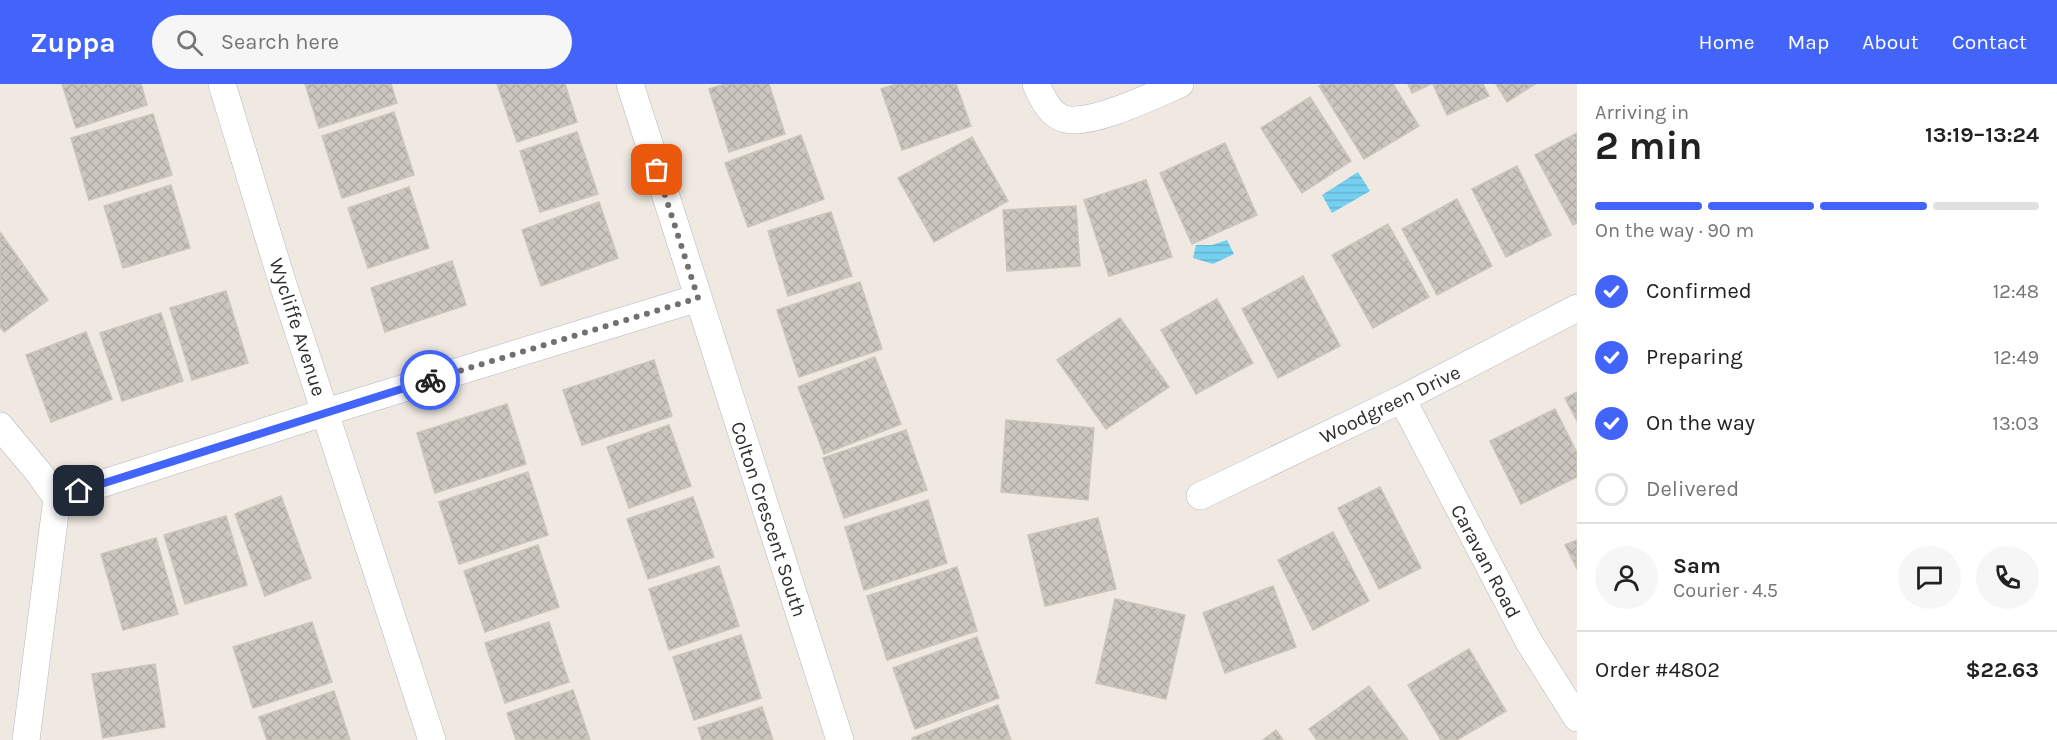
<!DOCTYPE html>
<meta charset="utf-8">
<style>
:root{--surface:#fff;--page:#f6f6f6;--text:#222;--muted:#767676;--line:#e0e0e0;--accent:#4264fb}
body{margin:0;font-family:Karla,sans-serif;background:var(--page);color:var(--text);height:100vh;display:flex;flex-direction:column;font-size:22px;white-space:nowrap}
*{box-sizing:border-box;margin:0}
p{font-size:20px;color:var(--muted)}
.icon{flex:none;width:33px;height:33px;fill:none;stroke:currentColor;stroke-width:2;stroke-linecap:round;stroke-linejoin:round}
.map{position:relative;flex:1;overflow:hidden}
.drawer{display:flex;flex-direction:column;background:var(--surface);width:480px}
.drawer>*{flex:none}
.pin{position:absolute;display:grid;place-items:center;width:51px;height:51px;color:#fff;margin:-26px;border-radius:12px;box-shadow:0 3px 9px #0006}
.courier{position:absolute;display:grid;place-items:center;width:60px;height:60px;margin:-30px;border:4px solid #4264fb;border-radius:50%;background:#fff;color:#222;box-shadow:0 2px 8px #0007}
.summary em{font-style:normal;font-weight:700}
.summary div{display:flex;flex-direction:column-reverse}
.summary{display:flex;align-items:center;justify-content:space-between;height:102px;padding:0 18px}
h1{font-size:39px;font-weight:700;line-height:45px}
.bar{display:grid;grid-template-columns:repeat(4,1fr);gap:9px 6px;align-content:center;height:72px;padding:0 18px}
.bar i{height:8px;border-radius:4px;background:var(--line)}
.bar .on{background:var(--accent)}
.bar p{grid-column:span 4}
.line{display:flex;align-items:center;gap:15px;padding:0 18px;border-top:2px solid var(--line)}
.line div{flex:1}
.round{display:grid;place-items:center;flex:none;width:63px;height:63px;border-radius:32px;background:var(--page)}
ol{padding:0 18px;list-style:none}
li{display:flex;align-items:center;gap:18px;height:66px}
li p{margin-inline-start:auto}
li .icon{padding:6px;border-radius:50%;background:var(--accent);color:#fff;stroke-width:4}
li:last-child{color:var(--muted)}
li i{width:33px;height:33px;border:3px solid var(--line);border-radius:50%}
header{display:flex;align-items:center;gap:36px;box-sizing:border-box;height:84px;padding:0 30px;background:var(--accent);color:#fff}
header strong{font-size:28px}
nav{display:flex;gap:33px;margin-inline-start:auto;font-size:21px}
.search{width:420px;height:54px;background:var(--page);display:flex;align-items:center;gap:15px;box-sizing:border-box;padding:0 21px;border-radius:33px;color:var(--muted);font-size:22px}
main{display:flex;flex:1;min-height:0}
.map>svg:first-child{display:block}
.water{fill:url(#water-rules)}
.building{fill:url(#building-cross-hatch);stroke:#cbc5ba;stroke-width:1.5}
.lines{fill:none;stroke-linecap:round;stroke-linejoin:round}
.street-casing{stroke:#b4b7c1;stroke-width:28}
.street{stroke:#fff;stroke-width:27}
.done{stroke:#726f6d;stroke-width:6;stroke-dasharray:0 10.8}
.route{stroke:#4264fb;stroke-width:8}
.labels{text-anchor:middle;stroke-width:5;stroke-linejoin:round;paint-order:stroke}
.street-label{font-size:20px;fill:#2e2e2e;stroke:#fff}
</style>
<header>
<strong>Zuppa</strong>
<div class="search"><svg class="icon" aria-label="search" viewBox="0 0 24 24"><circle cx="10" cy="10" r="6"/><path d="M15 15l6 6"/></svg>Search here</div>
<nav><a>Home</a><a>Map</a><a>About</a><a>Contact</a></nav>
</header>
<main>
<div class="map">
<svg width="1577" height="656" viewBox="0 0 1577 656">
<defs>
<pattern id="water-rules" width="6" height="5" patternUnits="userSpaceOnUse" patternTransform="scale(1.5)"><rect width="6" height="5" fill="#75cff0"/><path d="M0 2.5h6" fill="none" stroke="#66b2ce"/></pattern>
<pattern id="building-cross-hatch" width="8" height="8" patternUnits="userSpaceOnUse" patternTransform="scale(1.5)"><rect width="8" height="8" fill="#cbc7bf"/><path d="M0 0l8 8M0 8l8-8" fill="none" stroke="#afaba4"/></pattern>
</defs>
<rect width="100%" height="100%" fill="#efe9e1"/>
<path class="water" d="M1358 88 1370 107 1332 129 1322 111Z
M1227 156 1234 170 1213 180 1193 174 1196 161H1212Z"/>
<path class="building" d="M62 0H141L147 21 76 44Z
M305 0H391L397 19 319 44Z
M497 0H565L577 38 517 58Z
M725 0H769L785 50 729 68 709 5Z
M896 0H956L971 42 902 66 881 5Z
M1323 0H1393L1419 42 1364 75 1319 2Z
M1408 0H1431L1412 9Z
M1433 0H1483L1489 12 1447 31Z
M1496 0H1535L1507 18Z
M1310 13 1351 77 1302 109 1261 44Z
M394 28 414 91 342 114 322 52Z
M153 30 172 91 89 116 71 54Z
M577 48 598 110 540 128 520 67Z
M1577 49V139L1573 141 1535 71Z
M801 51 824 115 748 143 725 79Z
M972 53 1008 117 934 158 898 94Z
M1225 59 1257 131 1192 160 1160 89Z
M1517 82 1551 151 1506 173 1472 105Z
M1146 96 1172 173 1109 192 1084 116Z
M171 101 190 164 123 184 104 122Z
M409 103 429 164 368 184 348 124Z
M1457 115 1492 182 1437 211 1402 145Z
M599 118 618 174 541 202 522 146Z
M1076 122 1080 182 1007 187 1003 126Z
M831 128 852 192 788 212 768 147Z
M1388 140 1429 213 1373 244 1332 171Z
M0 148 48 216 4 248 0 243Z
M452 177 466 221 385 248 371 204Z
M1303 192 1340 262 1278 294 1242 225Z
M860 198 882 265 799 293 777 226Z
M226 207 248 279 192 296 170 224Z
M1217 215 1253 279 1196 310 1161 246Z
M161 229 183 297 122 317 100 249Z
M1120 234 1169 303 1106 345 1057 276Z
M86 248 112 315 51 338 26 271Z
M875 273 901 340 824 370 798 303Z
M654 276 672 332 582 361 563 306Z
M1577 308V337L1565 314Z
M507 320 526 380 435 409 417 349Z
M1555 325 1577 369V393L1521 420 1490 357Z
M1006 336 1094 344 1088 416 1001 408Z
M669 341 691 402 629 424 607 363Z
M906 346 927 406 844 434 823 374Z
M528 388 548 451 459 480 439 418Z
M1380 403 1421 484 1379 505 1338 424Z
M281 412 311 494 265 512 235 430Z
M693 413 714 473 648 495 627 435Z
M928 416 947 479 864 506 845 443Z
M226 432 247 501 185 520 164 451Z
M1098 434 1116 505 1045 522 1028 451Z
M1333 448 1369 517 1313 546 1278 476Z
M156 454 178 530 123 546 101 470Z
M1577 456V485L1565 461Z
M538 461 559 523 485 548 464 487Z
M719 482 739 542 669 566 649 505Z
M957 483 977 547 887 576 867 512Z
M1273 502 1296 563 1225 589 1203 529Z
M1115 515 1185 531 1166 615 1096 599Z
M312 538 332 598 253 624 233 563Z
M549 538 569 598 505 619 485 559Z
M741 551 761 614 694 636 673 573Z
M977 553 999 614 915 645 893 584Z
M1469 565 1506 627 1457 656H1441L1408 601Z
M155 580 165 643 103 654 92 590Z
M1369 602 1408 656H1317L1309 645Z
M573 606 590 656H516L507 629Z
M334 607 350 656H267L259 633Z
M998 621 1011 656H912V654Z
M762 623 773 656H702L698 644Z
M1276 646 1283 656H1263Z"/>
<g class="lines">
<defs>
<path id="street" d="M222 0 281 194 432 656
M630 0 840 656
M1036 0C1042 13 1049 31 1065 35 1091 42 1154 11 1180 0
M1402 315 1529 558 1577 634
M0 342 39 389 57 414
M1200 412 1402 315 1577 224
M57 414 326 328 698 214
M26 656 57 414"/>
</defs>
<use href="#street" class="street-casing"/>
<use href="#street" class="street"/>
</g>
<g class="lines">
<path class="done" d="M430 296 698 214 657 86"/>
<path class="route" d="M79 407 430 296"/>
</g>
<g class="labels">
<g class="street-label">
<text transform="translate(298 243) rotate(72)" y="7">Wycliffe Avenue</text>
<text transform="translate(1390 320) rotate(-26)" y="7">Woodgreen Drive</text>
<text transform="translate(769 435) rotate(72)" y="7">Colton Crescent South</text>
<text transform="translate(1486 477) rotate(62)" y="7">Caravan Road</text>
</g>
</g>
</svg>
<div class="pin" style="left:657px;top:86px;background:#ea580c"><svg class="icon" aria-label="bag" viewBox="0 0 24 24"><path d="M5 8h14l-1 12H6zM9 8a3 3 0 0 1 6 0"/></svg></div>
<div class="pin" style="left:79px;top:407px;background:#1f2937"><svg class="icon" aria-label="home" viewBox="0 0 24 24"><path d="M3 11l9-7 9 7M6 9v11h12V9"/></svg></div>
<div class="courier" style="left:430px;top:296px"><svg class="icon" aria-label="bike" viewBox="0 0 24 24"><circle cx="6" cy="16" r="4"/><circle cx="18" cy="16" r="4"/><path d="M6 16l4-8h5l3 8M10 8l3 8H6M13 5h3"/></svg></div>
</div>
<section class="drawer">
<div class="summary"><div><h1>2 min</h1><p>Arriving in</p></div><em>13:19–13:24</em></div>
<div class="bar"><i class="on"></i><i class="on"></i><i class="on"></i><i></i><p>On the way · 90 m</p></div>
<ol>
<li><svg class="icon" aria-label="check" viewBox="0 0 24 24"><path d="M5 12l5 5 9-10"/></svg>Confirmed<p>12:48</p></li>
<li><svg class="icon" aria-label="check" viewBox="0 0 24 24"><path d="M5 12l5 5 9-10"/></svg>Preparing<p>12:49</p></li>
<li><svg class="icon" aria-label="check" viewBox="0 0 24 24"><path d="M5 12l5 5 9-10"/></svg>On the way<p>13:03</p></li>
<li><i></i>Delivered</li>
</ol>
<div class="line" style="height:108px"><a class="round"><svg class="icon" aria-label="person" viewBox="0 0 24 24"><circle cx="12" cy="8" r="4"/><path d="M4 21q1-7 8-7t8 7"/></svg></a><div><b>Sam</b><p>Courier · 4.5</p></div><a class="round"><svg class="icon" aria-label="chat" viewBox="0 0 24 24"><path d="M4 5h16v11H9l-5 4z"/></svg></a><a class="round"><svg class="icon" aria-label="phone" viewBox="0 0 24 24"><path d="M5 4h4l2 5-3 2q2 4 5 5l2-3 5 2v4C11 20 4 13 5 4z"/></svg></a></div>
<div class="line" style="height:78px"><div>Order #4802</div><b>$22.63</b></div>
</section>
</main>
